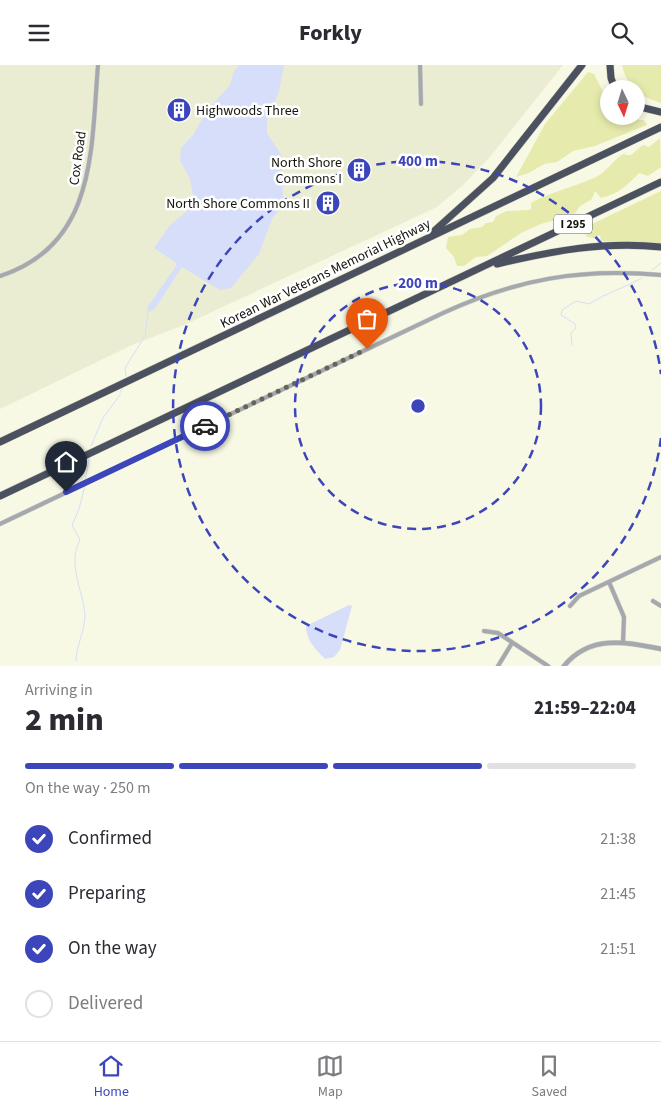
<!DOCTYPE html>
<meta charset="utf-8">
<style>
:root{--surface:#fff;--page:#f2f2f3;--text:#2b2b33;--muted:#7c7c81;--line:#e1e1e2;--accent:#3c46ba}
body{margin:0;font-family:"Source Sans 3",sans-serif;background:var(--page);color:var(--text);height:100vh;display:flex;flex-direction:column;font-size:19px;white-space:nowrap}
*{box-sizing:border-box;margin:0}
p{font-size:16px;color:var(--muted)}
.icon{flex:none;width:28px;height:28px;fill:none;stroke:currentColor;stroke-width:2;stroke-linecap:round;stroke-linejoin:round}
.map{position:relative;height:601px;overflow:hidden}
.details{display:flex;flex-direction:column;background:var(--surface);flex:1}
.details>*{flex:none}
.needle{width:32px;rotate:176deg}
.buttons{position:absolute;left:600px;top:15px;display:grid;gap:10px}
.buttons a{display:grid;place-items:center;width:45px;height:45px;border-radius:50%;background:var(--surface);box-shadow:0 2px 8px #0003;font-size:25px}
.pin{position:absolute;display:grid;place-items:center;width:42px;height:42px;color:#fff;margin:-51px -21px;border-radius:50% 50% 50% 0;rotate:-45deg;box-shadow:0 0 5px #0007}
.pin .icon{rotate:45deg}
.courier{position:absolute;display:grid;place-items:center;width:50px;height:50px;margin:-25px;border:4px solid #3c46ba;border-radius:50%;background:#fff;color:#222;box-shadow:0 1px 6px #0007}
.head em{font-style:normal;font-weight:800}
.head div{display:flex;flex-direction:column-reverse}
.head{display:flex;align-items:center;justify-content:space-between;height:85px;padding:0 25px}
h1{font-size:32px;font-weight:800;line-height:38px}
.bar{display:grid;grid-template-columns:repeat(4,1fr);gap:8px 5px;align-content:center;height:60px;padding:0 25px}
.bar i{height:6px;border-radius:4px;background:var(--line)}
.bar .active{background:var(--accent)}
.bar p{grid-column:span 4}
ol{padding:0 25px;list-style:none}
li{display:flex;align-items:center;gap:15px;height:55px}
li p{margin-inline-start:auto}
li .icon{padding:5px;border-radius:50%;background:var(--accent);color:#fff;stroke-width:4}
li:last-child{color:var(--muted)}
li i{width:28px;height:28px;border:2px solid var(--line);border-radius:50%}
header{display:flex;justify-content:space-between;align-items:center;height:65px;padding:0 25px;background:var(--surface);font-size:22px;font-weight:800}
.tabs{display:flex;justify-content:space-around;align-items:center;height:70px;border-top:1px solid var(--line);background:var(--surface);font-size:14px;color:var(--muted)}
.tabs a{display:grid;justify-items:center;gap:2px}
.tabs .active{color:var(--accent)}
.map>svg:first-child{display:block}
.built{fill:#ebedd2}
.green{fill:#e6ebad}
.water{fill:#d6defa}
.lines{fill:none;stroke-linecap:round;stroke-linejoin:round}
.stream{stroke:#d6defa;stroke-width:1}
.minor-casing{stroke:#d3d5c3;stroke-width:5}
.tertiary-casing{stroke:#d3d5c3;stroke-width:5.5}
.motorway-casing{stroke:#d3d5c3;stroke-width:8}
.minor{stroke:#a6a8b0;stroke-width:4}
.tertiary{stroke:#a6a8b0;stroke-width:4.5}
.motorway{stroke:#4c5160;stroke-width:7}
.done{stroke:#64655a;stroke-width:5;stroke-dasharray:0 9}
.route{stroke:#3c46ba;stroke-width:6}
.ring{fill:none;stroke:#3c46ba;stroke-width:2.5;stroke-dasharray:9 6}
.labels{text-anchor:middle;stroke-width:5;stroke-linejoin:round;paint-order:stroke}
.shield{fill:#fff;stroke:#5b5c57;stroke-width:1}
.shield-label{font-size:12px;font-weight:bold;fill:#15160f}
.poi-label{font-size:14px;fill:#15160f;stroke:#fff;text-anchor:end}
.street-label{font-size:14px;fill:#15160f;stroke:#fff}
.centre{fill:#3c46ba;stroke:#fff;stroke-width:2.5}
.ring-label{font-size:15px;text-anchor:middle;font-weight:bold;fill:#3c46ba;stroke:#fff;stroke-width:5;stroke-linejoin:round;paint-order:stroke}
</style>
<header><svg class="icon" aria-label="menu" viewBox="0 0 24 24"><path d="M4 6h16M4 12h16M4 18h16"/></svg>Forkly<svg class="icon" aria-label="search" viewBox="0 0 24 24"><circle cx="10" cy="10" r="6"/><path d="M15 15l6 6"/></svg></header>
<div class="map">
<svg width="661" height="601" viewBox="0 0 661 601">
<rect width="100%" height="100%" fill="#f7f9e5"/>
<path class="built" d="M0 0H563L490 92 464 119 437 142 184 260 132 280 0 344Z"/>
<path class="green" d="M622 0H661V38C641 32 626 21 622 0Z
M588 7 594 9 609 38V51L636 50 639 55H644L647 60 595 81 573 86 557 97 544 99 529 108 516 112 545 59Z
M660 73 661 102 648 111 639 108C627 121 618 129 601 133L595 126 592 134 580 141 574 150 541 159 521 168 487 191 476 192 464 201H457L454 192 446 183 448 172 462 170 470 164 482 162 486 158 493 157 496 151 507 146 528 145 531 144V138C552 126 575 122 596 112 608 106 613 94 625 88V90H631L643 80 649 82Z
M661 126V180L601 176 600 170 594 173 587 172 585 168 592 159Z"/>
<path class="water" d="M239 0H284L279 27 267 54V68L282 91 283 139 272 154 259 189 231 223 220 225 182 202 155 244 148 247 147 243 176 201V198L154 183 170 160 187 146 194 135 190 114 180 95 181 83 193 70 208 44 230 20 234 6Z
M349 540 352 541 340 585 334 592 325 594C315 584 306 575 306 561Z"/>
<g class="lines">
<path class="stream" d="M652 205 661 198
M572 280 571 268 576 263 575 259 561 250 562 245 576 236 589 239C606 228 624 223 642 213
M126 311 125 303 145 271 148 247
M120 328 123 322
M91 381 103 353 120 330
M85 416 89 395
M76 596C76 581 85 566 85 550 83 525 67 499 80 475L72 460 79 444 85 420"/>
<defs>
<path id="minor" d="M420 0 421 39
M0 211C97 180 91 83 98 0
M0 459 443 248C517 214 580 203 661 210
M609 517 624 552 623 577
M653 536 661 541
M570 541 579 531 661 492
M484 566 498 568 548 601
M498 601 512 578"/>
<path id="tertiary" d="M564 601C590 569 626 577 661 584"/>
<path id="motorway" d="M610 0 611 13 615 24
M636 41 661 47
M433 167 493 113 582 0
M497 199C552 186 604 176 661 182
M0 377 661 62
M0 431 661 117"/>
</defs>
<use href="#minor" class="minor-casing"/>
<use href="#tertiary" class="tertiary-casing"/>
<use href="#motorway" class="motorway-casing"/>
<use href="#minor" class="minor"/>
<use href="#tertiary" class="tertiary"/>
<use href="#motorway" class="motorway"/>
</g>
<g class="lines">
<path class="done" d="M205 361 367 284"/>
<path class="route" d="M66 427 205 361"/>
</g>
<g class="ring">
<circle cx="418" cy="341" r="123"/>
<path d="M661 373A245 245 0 1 1 661 309"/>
</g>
<defs>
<symbol id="building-disc" viewBox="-11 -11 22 22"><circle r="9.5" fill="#3c46ba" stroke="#fff"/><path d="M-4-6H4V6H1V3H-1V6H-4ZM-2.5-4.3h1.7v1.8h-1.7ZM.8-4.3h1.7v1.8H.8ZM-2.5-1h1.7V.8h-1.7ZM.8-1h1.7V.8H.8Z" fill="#fff"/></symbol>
</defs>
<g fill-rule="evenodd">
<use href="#building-disc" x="165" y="31" width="28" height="28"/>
<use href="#building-disc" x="345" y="91" width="28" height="28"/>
<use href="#building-disc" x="314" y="124" width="28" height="28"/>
</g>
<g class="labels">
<rect class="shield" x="554" y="149.5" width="38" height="19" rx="4"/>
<g class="shield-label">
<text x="573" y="163">I 295</text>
</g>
<g class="poi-label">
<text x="196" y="50" text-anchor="start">Highwoods Three</text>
<text x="342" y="102">North Shore<tspan x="342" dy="16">Commons I</tspan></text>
<text x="310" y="143">North Shore Commons II</text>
</g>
<g class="street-label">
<text transform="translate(77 93) rotate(-82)" y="5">Cox Road</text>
<text transform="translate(325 208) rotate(-26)" y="5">Korean War Veterans Memorial Highway</text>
</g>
</g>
<circle cx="418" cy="341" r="8" class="centre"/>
<g class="ring-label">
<text x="418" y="101">400 m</text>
<text x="418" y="223">200 m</text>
</g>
</svg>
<div class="buttons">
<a><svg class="needle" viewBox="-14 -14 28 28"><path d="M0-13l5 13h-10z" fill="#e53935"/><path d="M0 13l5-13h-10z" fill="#7c7c81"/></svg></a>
</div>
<div class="pin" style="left:367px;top:284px;background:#ea580c"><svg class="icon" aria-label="bag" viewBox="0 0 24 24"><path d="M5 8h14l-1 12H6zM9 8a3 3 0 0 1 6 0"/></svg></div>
<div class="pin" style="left:66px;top:427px;background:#1f2937"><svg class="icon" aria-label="home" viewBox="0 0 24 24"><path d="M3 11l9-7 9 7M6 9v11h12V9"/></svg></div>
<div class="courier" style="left:205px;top:361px"><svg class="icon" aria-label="car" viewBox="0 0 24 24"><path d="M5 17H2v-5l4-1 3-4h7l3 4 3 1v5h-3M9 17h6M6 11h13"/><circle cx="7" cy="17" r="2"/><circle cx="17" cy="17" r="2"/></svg></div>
</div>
<section class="details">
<div class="head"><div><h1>2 min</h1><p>Arriving in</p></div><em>21:59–22:04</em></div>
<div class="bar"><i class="active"></i><i class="active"></i><i class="active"></i><i></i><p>On the way · 250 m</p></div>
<ol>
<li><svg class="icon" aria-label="check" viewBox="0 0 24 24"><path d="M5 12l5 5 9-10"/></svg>Confirmed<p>21:38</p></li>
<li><svg class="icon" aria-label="check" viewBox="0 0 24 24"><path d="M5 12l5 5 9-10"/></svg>Preparing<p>21:45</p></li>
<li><svg class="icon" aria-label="check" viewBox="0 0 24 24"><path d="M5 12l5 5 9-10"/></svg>On the way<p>21:51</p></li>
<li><i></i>Delivered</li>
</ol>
</section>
<nav class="tabs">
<a class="active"><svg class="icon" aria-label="home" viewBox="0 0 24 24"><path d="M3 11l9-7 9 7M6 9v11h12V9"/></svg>Home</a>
<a><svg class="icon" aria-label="map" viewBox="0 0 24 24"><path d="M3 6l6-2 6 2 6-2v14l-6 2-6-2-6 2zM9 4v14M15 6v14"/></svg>Map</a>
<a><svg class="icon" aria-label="saved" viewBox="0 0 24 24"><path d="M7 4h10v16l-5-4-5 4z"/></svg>Saved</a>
</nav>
